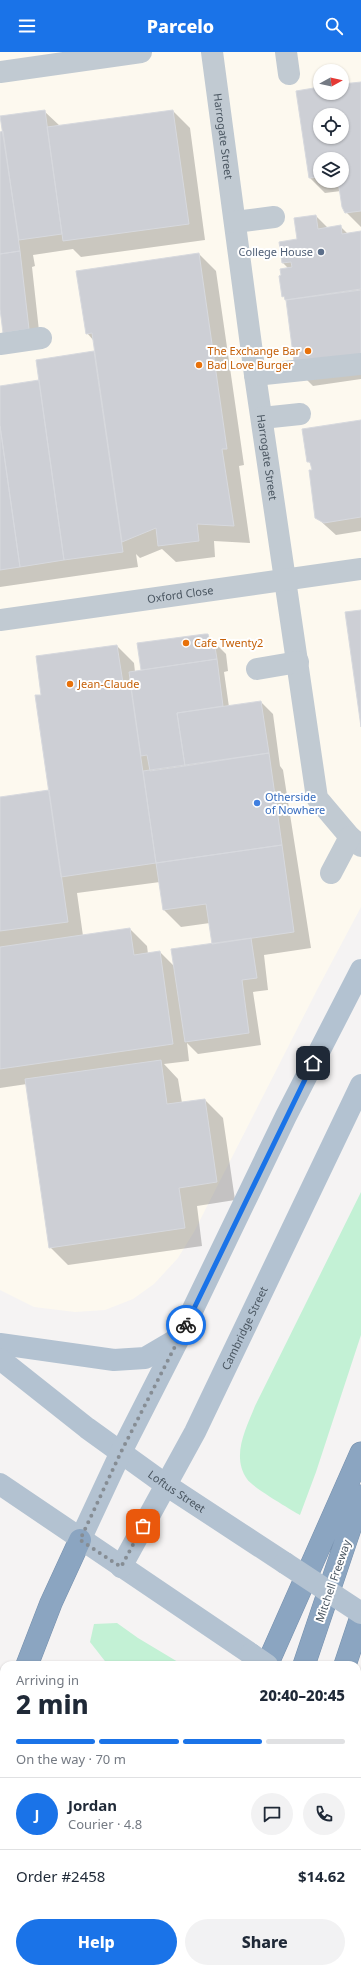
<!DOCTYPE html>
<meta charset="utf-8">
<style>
:root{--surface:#fff;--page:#f2f2f3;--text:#1f2937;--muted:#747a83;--line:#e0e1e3;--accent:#1a73e8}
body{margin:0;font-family:"Noto Sans",sans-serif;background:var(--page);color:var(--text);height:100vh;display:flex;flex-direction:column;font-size:15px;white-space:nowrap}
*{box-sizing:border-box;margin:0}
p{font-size:13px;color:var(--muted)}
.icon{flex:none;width:22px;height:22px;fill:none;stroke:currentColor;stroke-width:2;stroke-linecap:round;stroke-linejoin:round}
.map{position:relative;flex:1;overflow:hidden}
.details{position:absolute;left:0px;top:1609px;width:361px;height:312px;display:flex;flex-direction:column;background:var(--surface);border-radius:12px 12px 0 0;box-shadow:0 1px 3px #0004}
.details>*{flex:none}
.needle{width:26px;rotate:82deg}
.tools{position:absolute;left:313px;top:12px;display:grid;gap:8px}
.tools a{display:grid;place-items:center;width:36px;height:36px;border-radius:50%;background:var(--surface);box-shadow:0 1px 3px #0004;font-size:20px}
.pin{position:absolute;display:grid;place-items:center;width:34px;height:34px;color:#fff;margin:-17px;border-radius:8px;box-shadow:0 2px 6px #0006}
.courier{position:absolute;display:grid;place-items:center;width:40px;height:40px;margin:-20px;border:3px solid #1a73e8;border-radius:50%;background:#fff;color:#222;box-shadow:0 1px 5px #0007}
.overview em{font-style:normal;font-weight:800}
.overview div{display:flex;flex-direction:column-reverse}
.overview{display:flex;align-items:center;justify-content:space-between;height:68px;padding:0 16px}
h1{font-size:26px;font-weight:800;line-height:30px}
.bar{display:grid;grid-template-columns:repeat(4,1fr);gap:6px 4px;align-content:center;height:48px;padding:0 16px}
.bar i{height:5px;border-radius:3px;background:var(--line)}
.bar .on{background:var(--accent)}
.bar p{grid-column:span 4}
.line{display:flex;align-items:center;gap:10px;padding:0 16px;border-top:1px solid var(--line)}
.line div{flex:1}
.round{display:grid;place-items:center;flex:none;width:42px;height:42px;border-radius:21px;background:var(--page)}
.action{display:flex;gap:8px;margin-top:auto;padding:8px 16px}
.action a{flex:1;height:46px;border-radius:24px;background:var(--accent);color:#fff;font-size:16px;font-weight:800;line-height:46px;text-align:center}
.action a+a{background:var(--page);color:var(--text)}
header{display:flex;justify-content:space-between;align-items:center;height:52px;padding:0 16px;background:var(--accent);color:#fff;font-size:18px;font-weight:800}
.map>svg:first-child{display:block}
.commercial{fill:#fdf9ef;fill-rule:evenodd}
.green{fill:#c3f1d5}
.shadow{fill:#0003;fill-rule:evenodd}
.building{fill:#cdcfd5;stroke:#d7d9de;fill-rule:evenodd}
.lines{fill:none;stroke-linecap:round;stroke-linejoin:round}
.highway-casing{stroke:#7690ad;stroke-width:23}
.minor{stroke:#c1cad2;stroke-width:22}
.major{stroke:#b3c2d1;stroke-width:22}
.highway{stroke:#8ba5c1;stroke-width:22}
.rail-casing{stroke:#b5b8bd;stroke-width:4.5}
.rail{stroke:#fff;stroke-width:3;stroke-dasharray:9;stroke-linecap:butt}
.major-bridge{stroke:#b3c2d1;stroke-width:22}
.done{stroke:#868d94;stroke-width:4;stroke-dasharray:0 7.2}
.route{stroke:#1a73e8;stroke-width:5}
.service-dot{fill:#5c6f8a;stroke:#fff;stroke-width:1.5}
.food-dot{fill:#e8710a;stroke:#fff;stroke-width:1.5}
.shop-dot{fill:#3f7fe0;stroke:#fff;stroke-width:1.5}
.labels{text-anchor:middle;stroke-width:4;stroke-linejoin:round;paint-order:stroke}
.street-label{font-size:11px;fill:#4a5661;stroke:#fff}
.service-label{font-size:11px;fill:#4e5e75;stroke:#fff;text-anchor:end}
.food-label{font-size:11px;fill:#c56008;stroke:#fff;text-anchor:start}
.shop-label{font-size:11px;fill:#366cbe;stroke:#fff;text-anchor:start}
</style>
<header><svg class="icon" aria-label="menu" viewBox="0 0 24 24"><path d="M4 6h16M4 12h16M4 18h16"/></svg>Parcelo<svg class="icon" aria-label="search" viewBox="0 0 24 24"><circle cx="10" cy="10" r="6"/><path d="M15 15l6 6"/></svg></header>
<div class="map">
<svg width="361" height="1921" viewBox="0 0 361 1921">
<rect width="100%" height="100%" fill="#f5f3f3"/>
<path class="commercial" d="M0 0H361V855L318 936 194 1180 178 1206 154 1232 133 1247 105 1258 75 1260 34 1255 0 1238ZM320 19H342V41H320ZM320 63H342V85H320ZM320 107H342V129H320Z"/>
<path class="green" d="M361 1140V1283L316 1420 300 1463C290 1457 252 1435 247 1427 231 1404 246 1377 255 1354Z
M117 1571 138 1586 183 1613H108L90 1590 94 1572Z
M4 1846V1917H83L81 1921H0V1860Z"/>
<path class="shadow" d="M361 31V175L346 160 341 139 325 141 310 126 320 36V41H342V33ZM320 63H342V85H320ZM320 107H342V129H320Z
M44 59 60 74 173 59 190 76 205 188 81 205 73 197 33 203 35 214 32 215 40 288 0 250V81Z
M316 164 328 176 341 175 348 182 361 180V327L313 334 296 317 287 248 283 244 289 217 283 211Z
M199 202 216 219 244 413 239 414 250 491 214 489 215 505 176 510 162 497 140 506 136 502 138 515 0 535V335L40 329 94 300 96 303 94 289 87 281Z
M361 369V479L336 483 316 465 313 419 312 413 308 409Z
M207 583 226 602 228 619 224 620 229 655 261 650 273 662 280 714 283 718 311 896 264 903 268 938 253 940 261 993 198 1002 187 991 189 1009 164 1012 178 1027 182 1051 205 1048 223 1066 235 1148 197 1154 202 1194 68 1213 50 1195 27 1032 0 1036V746L50 739 42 643 117 594 134 611 135 620 142 619 138 592ZM160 830 164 858 181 875 210 871 213 892 175 915 160 900 148 902 147 894 130 877 83 884 77 841Z"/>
<path class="building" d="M361 30V159L345 161 342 155 338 129H342V107H320V125L309 126 296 39 320 35V41H342V32ZM320 63H342V85H320Z
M45 58 62 182 19 188 0 64Z
M173 58 189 172 63 189 47 75Z
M3 79 20 199 0 202V80Z
M316 163 318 177 341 173 342 182 361 179V237L285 248 284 244 282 245 279 224 281 223 280 217 292 215 291 210 282 211 279 190 297 187 294 166Z
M20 199 29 277 3 281 0 257V202Z
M199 201 227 397H222L234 474 197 472 199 489 158 494 156 476 122 490 92 281 86 282 76 219Z
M361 238V309L295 318 286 248Z
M94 299 123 500 64 508 36 308Z
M39 328 64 508 20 515 0 374V334Z
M361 368V465L324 471 315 466 309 418H312L310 410H307L302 377Z
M0 374 20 515 0 518Z
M361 558V675L345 560Z
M205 582H208L210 590 214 589 217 607 141 618 137 591Z
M117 593 123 631 130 630 156 811 61 825 35 643H41L36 604Z
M217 607 223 654 177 661 185 714 150 719 147 703 141 704 129 620Z
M261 649 269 701 185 714 177 661Z
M269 701 282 793 156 811 143 719Z
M49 738 68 870 0 879V745Z
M282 793 294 880 212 892 206 852 163 858 156 811Z
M130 876 134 903 160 899 173 992 0 1017V895Z
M251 886 257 926 242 928 249 981 185 990 171 897Z
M161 1008 167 1052 205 1047 217 1130 179 1136 185 1176 49 1196 25 1027Z"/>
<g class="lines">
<defs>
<path id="highway" d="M27 1613 51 1551 80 1488
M267 1613 361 1401
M304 1613 361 1444
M345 1613 361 1565
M0 1682 4 1671
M136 1921 137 1917
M191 1921 193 1917
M235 1921 237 1917"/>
</defs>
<use href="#highway" class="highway-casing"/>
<g class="minor">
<path id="s1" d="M212 0 255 323 317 746 350 785 361 794"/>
<path d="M286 0 289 22"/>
<path d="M0 20 141 0"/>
<path d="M235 170 274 165"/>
<path d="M0 292 41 286"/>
<path d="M255 323 361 312"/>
<path d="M262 366 300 362"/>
<path id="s2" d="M0 568 361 517"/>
<path d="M257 617 298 610"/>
<path d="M331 821 350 785"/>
</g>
<g class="major">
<path d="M0 1292 114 1308 145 1306 179 1286"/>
<path id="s3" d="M0 1307 87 1376 166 1433 285 1511"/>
<path d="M0 1432 251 1602"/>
<path d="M80 1488 121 1400 179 1286 286 1064 361 918"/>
<path id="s4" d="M121 1515 195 1380 361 1033"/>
<path d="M357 1674 361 1676"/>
</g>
<use href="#highway" class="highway"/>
<defs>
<path id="rail" d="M357 1704 361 1694
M357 1780 361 1767
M287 1921 288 1917
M313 1921 314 1917"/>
</defs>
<use href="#rail" class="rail-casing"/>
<use href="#rail" class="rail"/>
<path class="major-bridge" d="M285 1511 361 1561
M251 1602 267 1613"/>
</g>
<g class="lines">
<path class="done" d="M143 1474 121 1515 80 1488 121 1400 186 1273"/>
<path class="route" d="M186 1273 313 1011"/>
</g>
<circle class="service-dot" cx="321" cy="200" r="4"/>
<g class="food-dot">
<circle cx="308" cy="299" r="4"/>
<circle cx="199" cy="313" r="4"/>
<circle cx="186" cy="591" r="4"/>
<circle cx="70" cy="632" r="4"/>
</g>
<circle class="shop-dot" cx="257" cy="751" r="4"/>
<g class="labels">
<g class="street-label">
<text dy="4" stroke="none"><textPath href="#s1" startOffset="85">Harrogate Street</textPath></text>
<text dy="4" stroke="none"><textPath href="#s1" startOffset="409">Harrogate Street</textPath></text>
<text dy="4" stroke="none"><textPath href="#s2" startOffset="182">Oxford Close</textPath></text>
<text dy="4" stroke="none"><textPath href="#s4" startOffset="269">Cambridge Street</textPath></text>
<text dy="4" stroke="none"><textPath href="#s3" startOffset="221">Loftus Street</textPath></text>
<text transform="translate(333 1529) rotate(-71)" y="4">Mitchell Freeway</text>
</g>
<g class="service-label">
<text x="313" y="204">College House</text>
</g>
<g class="food-label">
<text x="300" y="303" text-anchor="end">The Exchange Bar</text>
<text x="207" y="317">Bad Love Burger</text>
<text x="194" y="595">Cafe Twenty2</text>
<text x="78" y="636">Jean-Claude</text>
</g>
<g class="shop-label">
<text x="265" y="749">Otherside<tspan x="265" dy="13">of Nowhere</tspan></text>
</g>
</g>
</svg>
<div class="tools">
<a><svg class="needle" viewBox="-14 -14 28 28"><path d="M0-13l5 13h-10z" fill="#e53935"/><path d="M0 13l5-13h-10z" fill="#747a83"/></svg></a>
<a><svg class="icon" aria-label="locate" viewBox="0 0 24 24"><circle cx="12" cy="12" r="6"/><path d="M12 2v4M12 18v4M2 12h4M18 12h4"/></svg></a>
<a><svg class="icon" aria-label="layers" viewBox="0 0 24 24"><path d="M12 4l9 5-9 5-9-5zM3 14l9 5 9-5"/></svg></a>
</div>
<div class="pin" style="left:143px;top:1474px;background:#ea580c"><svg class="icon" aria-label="bag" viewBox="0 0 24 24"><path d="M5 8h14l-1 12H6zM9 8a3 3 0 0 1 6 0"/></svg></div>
<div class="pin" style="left:313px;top:1011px;background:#1f2937"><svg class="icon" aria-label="home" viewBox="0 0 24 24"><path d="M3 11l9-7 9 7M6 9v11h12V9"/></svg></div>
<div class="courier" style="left:186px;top:1273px"><svg class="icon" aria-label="bike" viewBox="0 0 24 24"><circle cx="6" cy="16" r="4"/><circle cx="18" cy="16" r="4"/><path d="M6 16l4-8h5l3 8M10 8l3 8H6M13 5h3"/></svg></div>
<section class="details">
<div class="overview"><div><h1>2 min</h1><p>Arriving in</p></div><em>20:40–20:45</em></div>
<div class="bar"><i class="on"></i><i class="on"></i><i class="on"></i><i></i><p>On the way · 70 m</p></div>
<div class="line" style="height:72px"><b class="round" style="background:var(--accent);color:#fff">J</b><div><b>Jordan</b><p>Courier · 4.8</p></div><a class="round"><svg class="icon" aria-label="chat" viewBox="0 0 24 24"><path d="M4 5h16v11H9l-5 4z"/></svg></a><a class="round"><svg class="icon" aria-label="phone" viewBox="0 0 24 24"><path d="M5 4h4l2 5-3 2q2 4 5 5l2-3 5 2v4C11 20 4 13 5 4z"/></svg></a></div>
<div class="line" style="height:52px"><div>Order #2458</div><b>$14.62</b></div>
<div class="action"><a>Help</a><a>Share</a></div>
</section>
</div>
